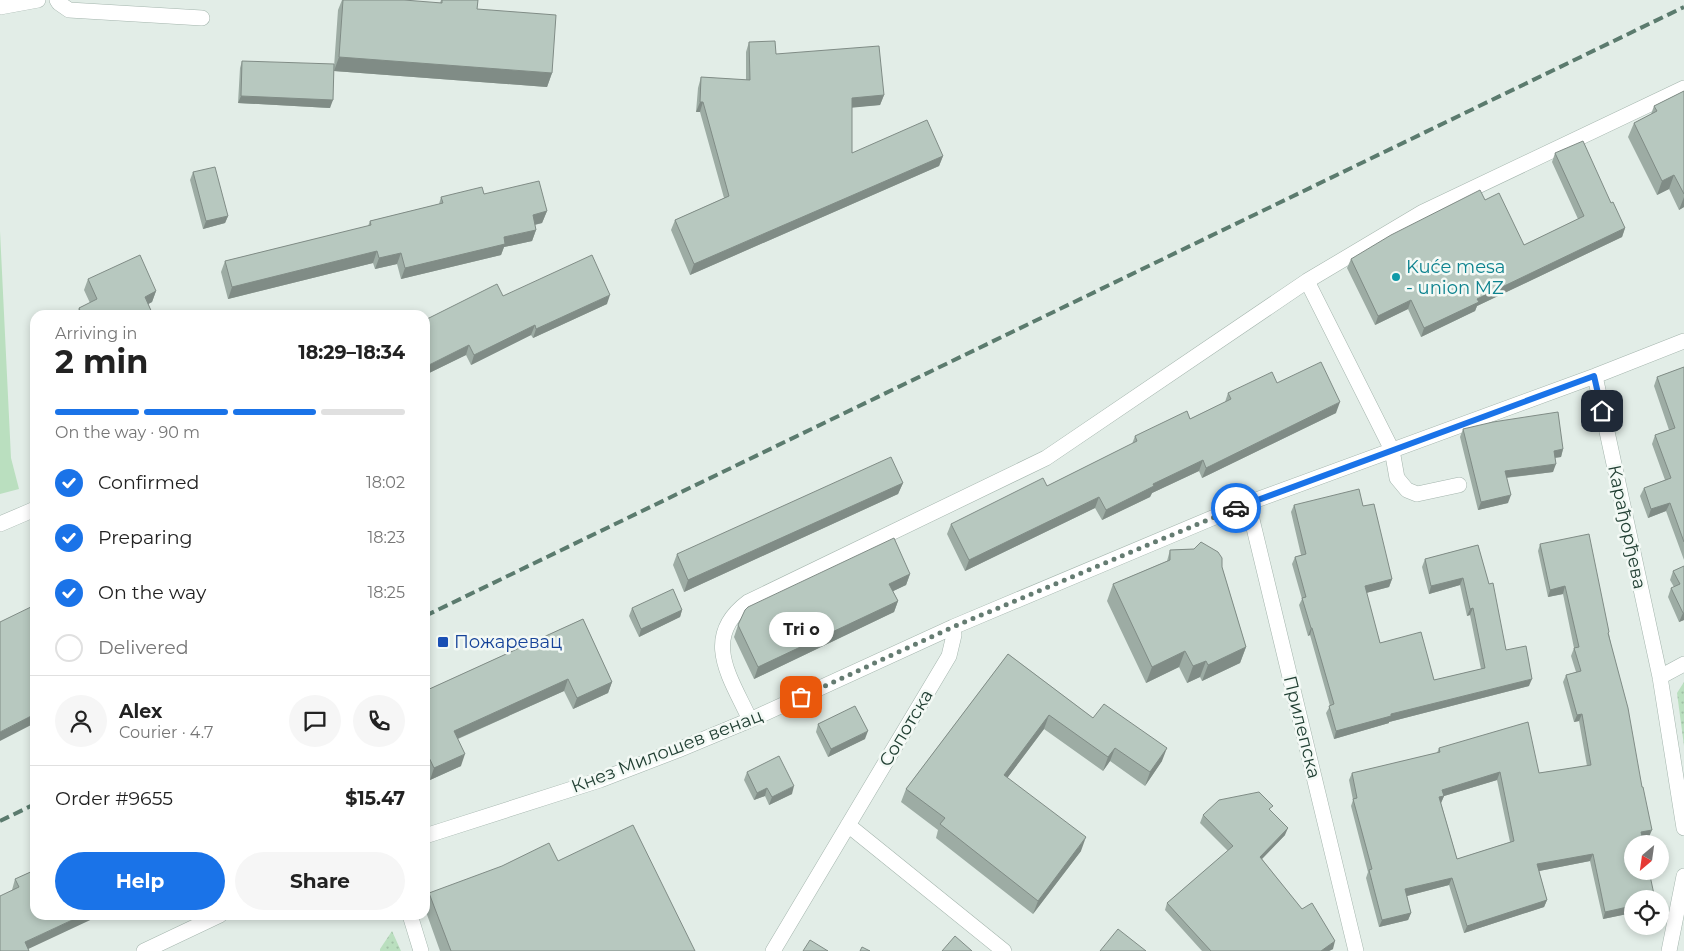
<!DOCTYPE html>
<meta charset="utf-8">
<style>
:root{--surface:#fff;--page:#f6f6f6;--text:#222;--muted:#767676;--line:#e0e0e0;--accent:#1a73e8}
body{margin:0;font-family:Montserrat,sans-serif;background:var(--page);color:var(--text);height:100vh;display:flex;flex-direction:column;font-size:19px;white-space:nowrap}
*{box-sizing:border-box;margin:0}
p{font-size:16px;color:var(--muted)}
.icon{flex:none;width:28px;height:28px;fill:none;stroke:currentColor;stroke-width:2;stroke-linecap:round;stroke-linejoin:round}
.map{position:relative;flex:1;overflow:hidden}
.drawer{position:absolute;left:30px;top:310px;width:400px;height:610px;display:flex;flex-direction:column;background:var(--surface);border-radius:15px;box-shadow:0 2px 8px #0003}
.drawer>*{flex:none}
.needle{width:32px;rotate:209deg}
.controls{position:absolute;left:1624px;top:835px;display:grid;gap:10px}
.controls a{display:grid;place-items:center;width:45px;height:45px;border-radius:50%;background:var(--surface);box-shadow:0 2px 8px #0003;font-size:25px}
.pin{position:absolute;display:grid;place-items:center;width:42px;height:42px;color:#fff;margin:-21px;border-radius:10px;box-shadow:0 2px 8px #0006}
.courier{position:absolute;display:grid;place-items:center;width:50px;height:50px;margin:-25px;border:4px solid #1a73e8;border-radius:50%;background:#fff;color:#222;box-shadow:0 1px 6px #0007}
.bubble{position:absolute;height:35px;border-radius:18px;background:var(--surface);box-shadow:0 2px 8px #0003;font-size:16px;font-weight:700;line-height:35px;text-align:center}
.summary em{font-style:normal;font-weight:700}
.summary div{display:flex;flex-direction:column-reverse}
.summary{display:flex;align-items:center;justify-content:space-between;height:85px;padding:0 25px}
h1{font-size:32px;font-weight:700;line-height:38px}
.bar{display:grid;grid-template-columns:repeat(4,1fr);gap:8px 5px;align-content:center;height:60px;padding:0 25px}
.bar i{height:6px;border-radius:4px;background:var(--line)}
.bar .active{background:var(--accent)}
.bar p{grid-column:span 4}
.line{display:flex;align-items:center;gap:12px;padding:0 25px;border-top:1px solid var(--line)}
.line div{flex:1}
.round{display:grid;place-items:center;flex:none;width:52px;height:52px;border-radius:26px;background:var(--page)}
ol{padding:0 25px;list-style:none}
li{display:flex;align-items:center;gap:15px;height:55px}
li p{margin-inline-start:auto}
li .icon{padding:5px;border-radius:50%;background:var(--accent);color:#fff;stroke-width:4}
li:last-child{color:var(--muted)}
li i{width:28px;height:28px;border:2px solid var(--line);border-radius:50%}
.primary-button{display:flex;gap:10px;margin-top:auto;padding:10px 25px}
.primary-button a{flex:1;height:58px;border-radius:30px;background:var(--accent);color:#fff;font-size:20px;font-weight:700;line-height:58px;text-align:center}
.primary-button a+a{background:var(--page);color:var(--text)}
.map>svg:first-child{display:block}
.park{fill:url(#park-dots)}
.garden{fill:#badfbf}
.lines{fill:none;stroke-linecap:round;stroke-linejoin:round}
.minor-casing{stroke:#a4b5ad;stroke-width:16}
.minor{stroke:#fff;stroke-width:15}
.rail{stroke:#5b7b6e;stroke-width:4;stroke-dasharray:10 5;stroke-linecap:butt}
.wall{fill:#9daca4;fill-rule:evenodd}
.shaded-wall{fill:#808c86}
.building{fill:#b7c8bf;stroke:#808c86;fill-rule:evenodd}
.done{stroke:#657c72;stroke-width:5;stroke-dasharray:0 9}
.route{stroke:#1a73e8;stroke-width:6}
.culture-dot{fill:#0f9aa8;stroke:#f3f9f5;stroke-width:2}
.transit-dot{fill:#1a4fb4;stroke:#f3f9f5;stroke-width:2}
.labels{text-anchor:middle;stroke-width:5;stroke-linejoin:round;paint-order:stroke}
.culture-label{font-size:18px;fill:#0d838f;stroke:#f3f9f5;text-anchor:start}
.street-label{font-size:18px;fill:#213f33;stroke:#f3f9f5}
.transit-label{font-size:18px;fill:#164399;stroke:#f3f9f5;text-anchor:start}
</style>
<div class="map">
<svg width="1684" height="951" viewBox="0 0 1684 951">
<defs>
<pattern id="park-dots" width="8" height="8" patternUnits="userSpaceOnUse" patternTransform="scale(1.25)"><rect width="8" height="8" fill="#badfbf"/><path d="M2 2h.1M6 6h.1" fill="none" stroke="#a0c0a5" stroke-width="1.8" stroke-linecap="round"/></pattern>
</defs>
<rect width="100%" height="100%" fill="#e2ede7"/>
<path class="park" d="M1684 682V746L1677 693Z
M392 931 401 951H380V949Z"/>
<path class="garden" d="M0 231 11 458 19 489 0 494Z"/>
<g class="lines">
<defs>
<path id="minor" d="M57 0 59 3 69 10 202 18
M0 7 38 0
M1307 281 1392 450 1397 478 1407 490 1417 494 1459 485
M1595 376 1660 677 1684 828
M1248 503 1356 951
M0 524 35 509
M1660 677 1684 664
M750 720C731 678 700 638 748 602L1046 458 1307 281 1423 212 1684 88
M848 825 1004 951
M425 836 600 780 678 750 750 720 953 627 1248 503 1595 376 1684 341
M410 915 421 951
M144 951 220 915
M773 951 949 656 954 635 953 627
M1669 951 1684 876"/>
</defs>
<use href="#minor" class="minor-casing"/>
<use href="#minor" class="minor"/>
<path class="rail" d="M425 616 1684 7
M0 821 35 804"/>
</g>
<path class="wall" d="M342 0 440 3 441 0H478L477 9 552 73 547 87 334 71 330 108 238 103 240 68 242 61 334 67 338 10Z
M749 42 776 54 884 95 880 105 852 107V153L943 156 939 166 690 275 671 230 675 220 724 198 700 112H696L698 88 701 77 746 80V52Z
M1684 91V207L1679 210 1669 189 1657 195 1628 137 1634 123 1651 114 1654 106Z
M1555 153 1611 203 1625 228 1622 237 1477 306 1475 311 1421 337 1408 309 1375 325 1347 268 1351 259 1485 200 1524 245 1578 219 1552 162Z
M193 172 228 216 225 223 203 229 190 180Z
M484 194 547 211 542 223 535 225 536 230 532 241 504 247 501 255 401 279 397 264 375 269 373 263 228 299 221 272 225 261 368 226 370 221 439 204 441 197Z
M88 279 156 291 152 302 148 304 153 315H76L79 308 90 303 84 290Z
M503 296 607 304 533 338 531 335 471 365 466 355 425 375Z
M1684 367V560L1666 511 1648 518 1640 496 1644 488 1665 480 1652 444 1655 435 1669 430 1654 386 1657 377Z
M1277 383 1336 413 1202 478 1199 471 1152 493 1150 497 1102 520 1095 508 965 571 947 534 951 524 1047 486 1132 444 1135 436 1190 419 1225 402 1228 393Z
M1463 429 1563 449 1561 457 1555 458 1553 472 1506 478 1508 503 1478 510 1460 437Z
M903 483 898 494 684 592 673 565 677 554Z
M1294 505 1363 506 1392 579 1389 587 1366 593 1380 643 1434 680 1481 669 1470 615 1467 616 1460 585 1429 594 1422 567 1425 559 1478 545 1506 650 1529 686 1389 722V723L1334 739 1326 713 1330 706 1310 635 1308 636 1299 605 1302 599 1292 564 1295 557 1301 555 1291 512Z
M1540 544 1609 634 1649 837 1642 839 1632 899V913L1603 919 1590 861 1539 871 1547 900 1544 907 1464 933 1449 885 1407 896 1411 913 1408 920 1379 927 1366 878 1368 872 1351 806 1353 800 1349 780 1352 773 1437 753 1439 748 1539 773 1587 766 1579 721 1574 722 1563 682 1566 675 1576 672 1571 656 1574 648 1563 594 1548 597 1538 551ZM1497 780 1510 842 1457 859 1441 803 1444 796Z
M1194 549 1222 567 1246 647 1240 663 1202 681 1200 677 1187 683 1179 667 1146 683 1107 601 1113 584 1167 561 1170 550Z
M1684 566V620L1679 622 1668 597 1671 588 1674 587 1670 580 1673 571Z
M910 574 906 585 893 591 898 601 894 612 754 679 734 637 738 625Z
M632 608 682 610 680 617 639 637 629 616Z
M583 619 612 682 608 693 573 709 564 691 458 739 461 766 430 780 425 770V691Z
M1008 654 1093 718 1162 761 1145 786 1110 761 1103 771 1044 729 1007 778 1081 851 1033 914 936 838 938 830 901 802 906 789Z
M818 724 865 739 828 757 816 732Z
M747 772 792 794 769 805 765 796 754 800 744 780Z
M1271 811 1285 835 1262 859 1333 949 1329 951H1202L1165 910 1167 903 1228 851 1200 823 1203 815Z
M558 861 695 951H440L425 909V904L429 893Z
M35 870 28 949 0 951 12 890 15 879Z"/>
<path class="shaded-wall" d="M339 57 552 73 547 87 334 71Z
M884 95 880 105 849 108 852 98Z
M241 96 333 100 330 108 238 103Z
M700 102H703L700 112H696Z
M943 156 939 166 690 275 694 264Z
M1674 175 1669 189 1657 195 1662 181Z
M1684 197V207L1679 210Z
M547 211 542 223 528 226 533 215Z
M228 216 225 223 203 229 206 221Z
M1625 228 1622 237 1477 306 1475 311 1421 337 1424 328 1477 299Z
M536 230 532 241 504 247 501 255 401 279 405 268 504 237Z
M377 251 373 263 228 299 232 287Z
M401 253 397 264 375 269 379 258Z
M156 291 152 302 141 308 145 297Z
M610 295 607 304 533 338 536 329Z
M1411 300 1408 309 1375 325 1378 316Z
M535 325 531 335 471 365 474 355Z
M469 345 466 355 425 375V367Z
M1340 402 1336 413 1202 478 1206 468Z
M1563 449 1561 457 1551 458 1554 451Z
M1203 460 1199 471 1152 493 1150 497 1102 520 1106 510 1153 484Z
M1556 464 1553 472 1502 478 1505 471Z
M903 483 898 494 684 592 688 580Z
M1511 495 1508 503 1478 510 1481 502Z
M1099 497 1095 508 965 571 969 560Z
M1670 503 1666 511 1648 518 1651 509Z
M910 574 906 585 885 595 889 584Z
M1463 578 1460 585 1429 594 1431 586Z
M1392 579 1389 587 1362 594 1365 586Z
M1565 586 1563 594 1548 597 1550 590Z
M898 601 894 612 754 679 758 667Z
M1473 608 1470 615 1467 616 1470 609Z
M682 610 680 617 639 637 641 629Z
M1683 613H1684V620L1679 622Z
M1311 628H1312L1310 635 1308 636Z
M1246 647 1240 663 1202 681 1208 665Z
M1185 651 1179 667 1146 683 1152 667Z
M1206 661 1200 677 1187 683 1193 666Z
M568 679 564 691 450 742 454 731Z
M1532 679 1529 686 1389 722V723L1334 739 1336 731 1391 714Z
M612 682 608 693 573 709 577 698Z
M35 714V723L0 741V732Z
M1582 714 1579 721 1574 722 1577 715Z
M1049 715 1044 729 999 789 1004 775Z
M868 731 865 739 828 757 831 749Z
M1115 748 1110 761 1103 771 1108 757Z
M1167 748 1162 761 1145 786 1150 772Z
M465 754 461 766 430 780 434 768Z
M1500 772 1497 780 1444 796 1441 803 1437 804 1442 790Z
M794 786 792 794 769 805 772 797Z
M767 788 765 796 754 800 757 793Z
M1288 828 1285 835 1257 864 1260 857Z
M1652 830 1649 837 1638 839 1641 832Z
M1086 837 1081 851 1033 914 1038 901Z
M1593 854 1590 861 1534 872 1537 864Z
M1452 878 1449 885 1403 897 1405 889Z
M1547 900 1544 907 1464 933 1467 926Z
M1632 906V913L1603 919 1605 912Z
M1411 913 1408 920 1379 927 1382 920Z
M83 915H101L24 951 25 942Z
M1335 941 1333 949 1329 951H1321Z"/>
<path class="building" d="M343 0H404L442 3V0H478L477 9 556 15 552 73 339 57Z
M775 41 776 54 879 46 884 95 852 98V153L927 120 943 156 694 264 675 220 729 196 703 102H700L701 77 750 80 749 42Z
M242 61 334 64 333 100 241 96Z
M1684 91V194L1674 175 1662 181 1634 123 1657 111 1654 106Z
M1583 141 1611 203 1613 202 1625 228 1477 299 1479 302 1424 328 1411 300 1378 316 1351 259 1391 235 1480 190 1485 200 1499 193 1524 245 1584 216 1555 153Z
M215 167 228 216 206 221 193 172Z
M539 181 547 211 533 215 536 230 504 237 505 244 405 268 401 253 379 258 377 251 232 287 225 261 371 225 370 221 443 203 441 197 482 187 484 194Z
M140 255 156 291 145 297 153 315H82L79 308 97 299 88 279Z
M592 255 610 295 536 329 535 325 474 355 469 345 425 367V320L497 284 503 296Z
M1321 362 1340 402 1206 468 1203 460 1153 484 1154 486 1106 510 1099 497 969 560 951 524 1043 478 1047 486 1137 441 1135 436 1187 411 1190 419 1231 399 1228 393 1272 372 1277 383Z
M1684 367V542L1670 503 1651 509 1644 488 1671 478 1655 435 1675 428 1657 377Z
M1558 412 1563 449 1554 451 1556 464 1505 471 1511 495 1481 502 1463 429 1493 422Z
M891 457 903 483 688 580 677 554Z
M1359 489 1363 506 1374 504 1392 579 1365 586 1380 643 1421 632 1434 680 1485 668 1473 608 1470 609 1463 578 1431 586 1425 559 1478 545 1489 584 1493 583 1506 650 1526 646 1532 679 1391 714V716L1336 731 1329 706 1334 704 1312 628H1311L1302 598 1306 597 1295 557 1306 554 1294 505Z
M1589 534 1609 632 1608 633 1628 708 1642 787H1643L1652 830 1641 832 1644 844H1632V871H1649L1655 899H1632V906L1605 912 1593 854 1537 864 1547 900 1467 926 1452 878 1405 889 1411 913 1382 920 1369 870 1372 869 1353 799 1357 798 1352 773 1440 752 1439 748 1528 722 1539 773 1591 765 1582 714 1577 715 1566 675 1581 671 1574 648 1579 647 1565 586 1550 590 1540 544ZM1500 772 1514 841 1457 859 1439 797 1444 796 1442 790Z
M894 538 910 574 889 584 898 601 758 667 738 625 745 610 748 607Z
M1201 542 1218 552 1222 558V567L1246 647 1208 665 1206 661 1193 666 1185 651 1152 667 1113 584 1170 560V550L1194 549Z
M1684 566V613H1683L1671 588 1680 584 1673 571Z
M673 589 682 610 641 629 632 608Z
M35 605V714L0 732V622Z
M583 619 612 682 577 698 568 679 454 731 465 754 434 768 425 749V691Z
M1008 654 1093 718 1104 704 1167 748 1150 772 1115 748 1108 757 1049 715 1004 775 1086 837 1038 901 940 824 945 818 906 789Z
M855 706 868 731 831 749 818 724Z
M779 756 794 786 772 797 767 788 757 793 747 772Z
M1259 792 1273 806 1269 809 1288 828 1260 857 1302 909 1312 903 1335 941 1321 951H1211L1167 903 1233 846 1203 815 1219 800Z
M633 825 695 951H451L429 893 502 866 549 843 558 861Z
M35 870V915H83L25 942 29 951H0V896L19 887 15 879Z
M1118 929 1146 951H1100Z
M955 936 972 951H942Z
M810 940 828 951H803Z
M862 947 870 951H860Z"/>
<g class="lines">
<path class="done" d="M801 697 953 627 1236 508"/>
<path class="route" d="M1236 508 1594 376 1602 411"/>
</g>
<circle class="culture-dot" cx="1396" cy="277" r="5"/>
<rect class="transit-dot" x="437" y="636" width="12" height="12" rx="2.5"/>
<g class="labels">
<g class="culture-label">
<text x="1406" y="273">Kuće mesa<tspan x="1406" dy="21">- union MZ</tspan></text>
</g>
<g class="street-label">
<text transform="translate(1627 527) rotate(78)" y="6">Карађорђева</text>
<text transform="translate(1302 727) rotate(76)" y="6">Прилепска</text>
<text transform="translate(906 728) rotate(-59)" y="6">Сопотска</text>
<text transform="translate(667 751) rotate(-21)" y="6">Кнез Милошев венац</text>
</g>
<g class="transit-label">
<text x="454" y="648">Пожаревац</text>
</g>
</g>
</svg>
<div class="controls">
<a><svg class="needle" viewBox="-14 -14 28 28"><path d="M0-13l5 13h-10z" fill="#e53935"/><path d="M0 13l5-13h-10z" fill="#767676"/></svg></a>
<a><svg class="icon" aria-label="locate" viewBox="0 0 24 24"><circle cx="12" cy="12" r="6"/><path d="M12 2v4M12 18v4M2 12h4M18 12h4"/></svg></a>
</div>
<div class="pin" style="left:801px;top:697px;background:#ea580c"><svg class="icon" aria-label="bag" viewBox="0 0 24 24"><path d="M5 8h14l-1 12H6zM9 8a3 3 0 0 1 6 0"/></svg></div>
<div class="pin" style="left:1602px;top:411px;background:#1f2937"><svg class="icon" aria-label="home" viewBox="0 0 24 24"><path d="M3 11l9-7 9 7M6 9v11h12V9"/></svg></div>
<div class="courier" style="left:1236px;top:508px"><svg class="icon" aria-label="car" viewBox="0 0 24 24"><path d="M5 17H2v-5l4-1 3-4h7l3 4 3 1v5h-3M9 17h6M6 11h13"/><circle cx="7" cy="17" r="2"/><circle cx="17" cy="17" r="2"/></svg></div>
<div class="bubble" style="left:769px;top:612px;width:65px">Tri o</div>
<section class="drawer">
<div class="summary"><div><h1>2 min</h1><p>Arriving in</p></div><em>18:29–18:34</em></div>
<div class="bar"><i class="active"></i><i class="active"></i><i class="active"></i><i></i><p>On the way · 90 m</p></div>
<ol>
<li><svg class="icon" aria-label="check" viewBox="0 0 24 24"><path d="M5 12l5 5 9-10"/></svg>Confirmed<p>18:02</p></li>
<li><svg class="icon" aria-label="check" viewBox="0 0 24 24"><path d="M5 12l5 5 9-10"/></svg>Preparing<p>18:23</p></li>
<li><svg class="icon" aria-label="check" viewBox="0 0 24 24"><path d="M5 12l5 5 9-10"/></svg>On the way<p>18:25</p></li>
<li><i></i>Delivered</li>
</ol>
<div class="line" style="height:90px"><a class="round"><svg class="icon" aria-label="person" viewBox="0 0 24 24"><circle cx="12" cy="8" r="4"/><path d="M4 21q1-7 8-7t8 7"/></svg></a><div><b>Alex</b><p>Courier · 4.7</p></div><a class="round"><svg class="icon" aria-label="chat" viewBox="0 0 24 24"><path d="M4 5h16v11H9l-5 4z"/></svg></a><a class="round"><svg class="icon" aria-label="phone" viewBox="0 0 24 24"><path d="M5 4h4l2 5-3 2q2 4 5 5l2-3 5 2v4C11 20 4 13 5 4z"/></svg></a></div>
<div class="line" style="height:65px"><div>Order #9655</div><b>$15.47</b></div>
<div class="primary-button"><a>Help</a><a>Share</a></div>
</section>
</div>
